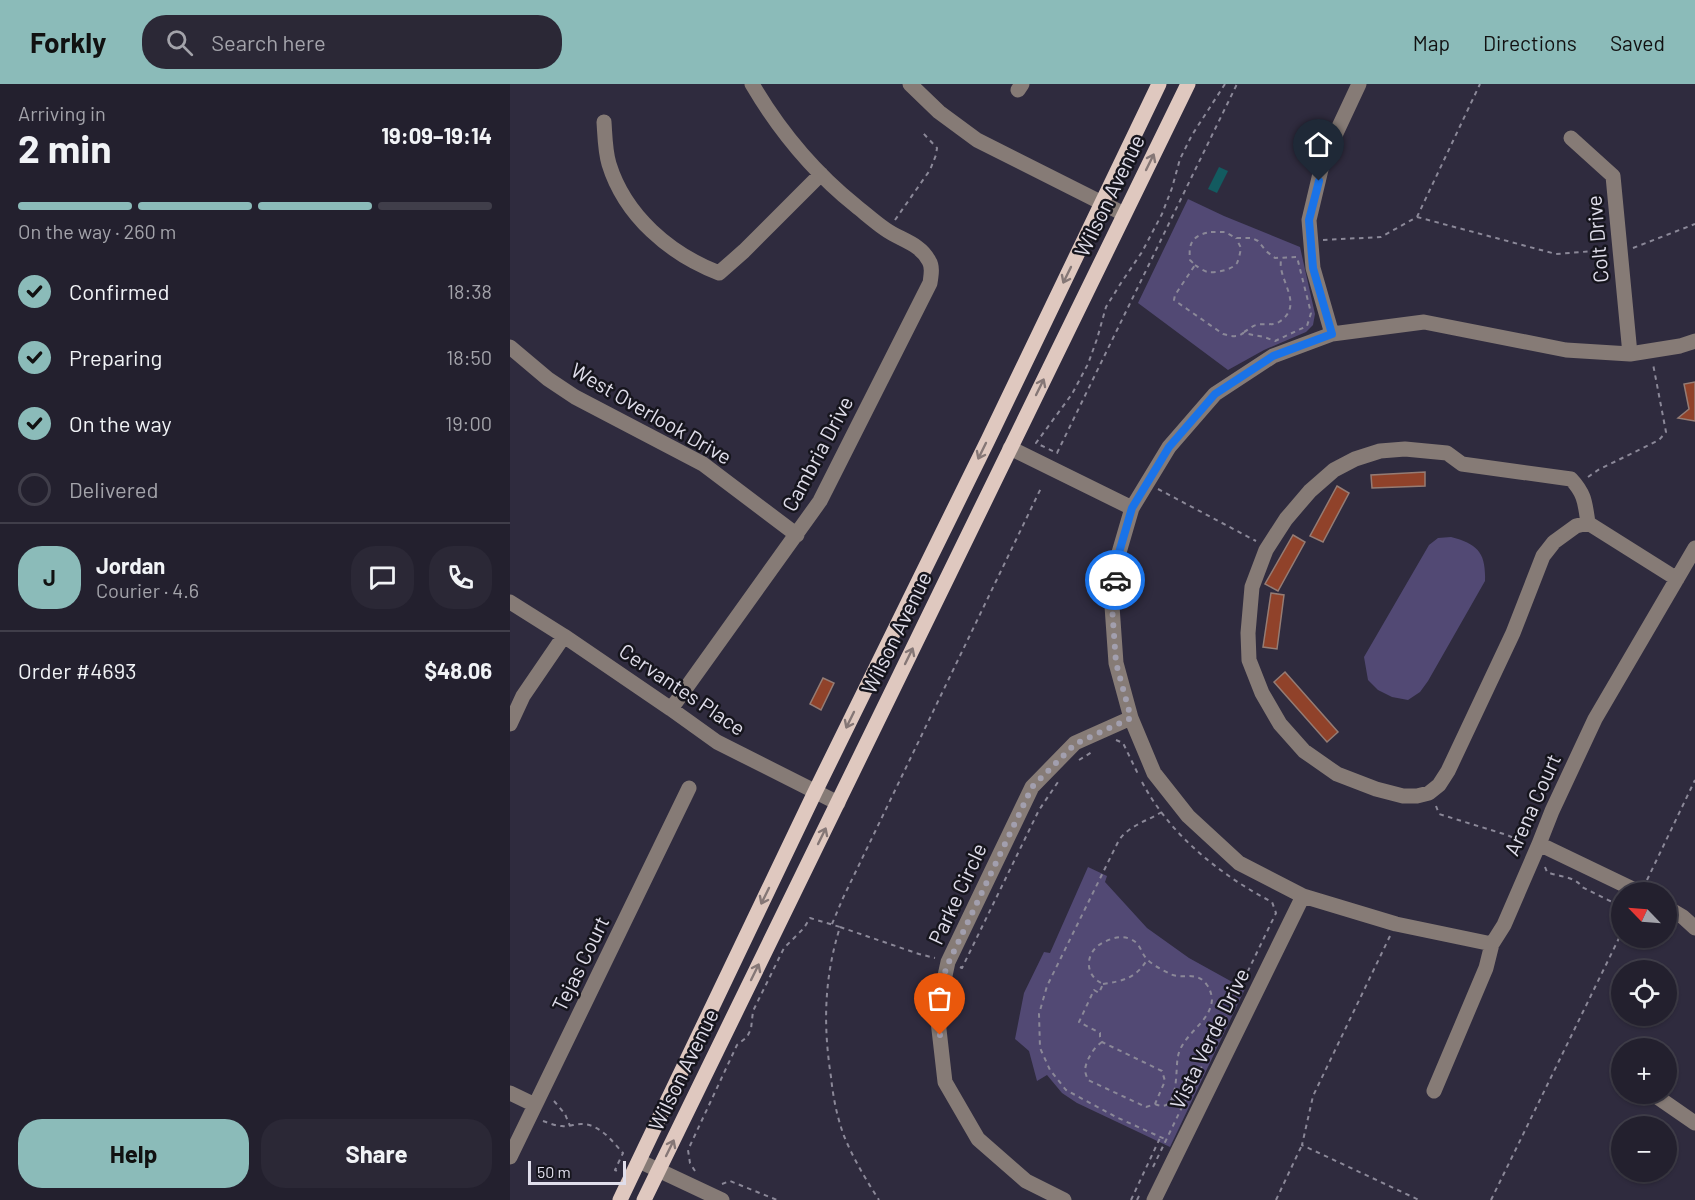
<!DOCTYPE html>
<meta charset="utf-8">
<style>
:root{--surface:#23202e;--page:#2b2836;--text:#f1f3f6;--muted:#a3a3aa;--line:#403e4a;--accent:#8bbbb9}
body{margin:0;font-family:Barlow,sans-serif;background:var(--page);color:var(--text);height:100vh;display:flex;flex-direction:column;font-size:22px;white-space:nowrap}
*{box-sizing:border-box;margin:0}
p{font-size:20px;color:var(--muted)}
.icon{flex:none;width:33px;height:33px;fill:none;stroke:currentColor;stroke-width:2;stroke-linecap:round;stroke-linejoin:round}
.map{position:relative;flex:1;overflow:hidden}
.side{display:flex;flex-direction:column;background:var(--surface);width:510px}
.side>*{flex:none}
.needle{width:39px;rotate:295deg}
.buttons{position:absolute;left:1101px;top:798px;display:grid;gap:12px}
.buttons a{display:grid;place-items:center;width:66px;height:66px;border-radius:50%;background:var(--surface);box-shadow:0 2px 4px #0004,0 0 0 2px var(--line);font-size:30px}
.scale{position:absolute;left:18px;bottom:15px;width:98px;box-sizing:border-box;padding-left:6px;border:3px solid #e0deeb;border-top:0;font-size:16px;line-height:21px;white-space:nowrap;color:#e0deeb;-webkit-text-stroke:4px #16151d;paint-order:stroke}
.pin{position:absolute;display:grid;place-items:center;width:51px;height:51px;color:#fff;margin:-62px -26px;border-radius:50% 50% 50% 0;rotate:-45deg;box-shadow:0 0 6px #0007}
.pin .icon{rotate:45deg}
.courier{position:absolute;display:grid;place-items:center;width:60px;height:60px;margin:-30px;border:4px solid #1a73e8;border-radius:50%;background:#fff;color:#222;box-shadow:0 2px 8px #0007}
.summary em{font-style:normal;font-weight:700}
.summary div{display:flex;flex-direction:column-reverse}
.summary{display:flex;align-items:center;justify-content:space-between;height:102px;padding:0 18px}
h1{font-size:39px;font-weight:700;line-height:45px}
.bar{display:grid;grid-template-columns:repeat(4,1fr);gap:9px 6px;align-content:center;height:72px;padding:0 18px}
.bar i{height:8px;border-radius:4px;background:var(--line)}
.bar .active{background:var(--accent)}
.bar p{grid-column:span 4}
.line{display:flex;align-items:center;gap:15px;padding:0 18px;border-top:2px solid var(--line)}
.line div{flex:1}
.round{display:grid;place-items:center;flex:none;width:63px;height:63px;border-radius:24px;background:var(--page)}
ol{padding:0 18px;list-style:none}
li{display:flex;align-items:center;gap:18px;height:66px}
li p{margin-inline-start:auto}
li .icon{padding:6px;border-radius:50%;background:var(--accent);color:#111;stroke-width:4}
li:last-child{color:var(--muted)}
li i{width:33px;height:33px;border:3px solid var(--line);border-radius:50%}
.primary-button{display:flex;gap:12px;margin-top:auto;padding:12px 18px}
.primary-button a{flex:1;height:69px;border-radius:24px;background:var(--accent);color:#111;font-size:24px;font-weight:700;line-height:69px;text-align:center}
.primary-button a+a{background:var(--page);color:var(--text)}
header{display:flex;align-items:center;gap:36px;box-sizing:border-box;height:84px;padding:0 30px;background:var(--accent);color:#111}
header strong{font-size:28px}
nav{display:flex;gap:33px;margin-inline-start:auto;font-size:21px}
.search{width:420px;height:54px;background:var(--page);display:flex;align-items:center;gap:15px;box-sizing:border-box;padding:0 21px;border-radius:24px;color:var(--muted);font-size:22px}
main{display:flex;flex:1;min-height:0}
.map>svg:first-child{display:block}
.green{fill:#524974}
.water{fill:#135b60}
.building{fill:#90422a;stroke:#957c74;stroke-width:1.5}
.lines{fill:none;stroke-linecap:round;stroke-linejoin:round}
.path{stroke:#8b8898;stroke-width:2;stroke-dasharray:4.5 4.5;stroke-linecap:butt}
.minor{stroke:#867b76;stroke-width:15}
.major{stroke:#dfc8bf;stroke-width:15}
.oneway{stroke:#857776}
.done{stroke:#a29fae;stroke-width:6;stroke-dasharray:0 10.8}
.route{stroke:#1a73e8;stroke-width:8}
.labels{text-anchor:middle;stroke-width:5;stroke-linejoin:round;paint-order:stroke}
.street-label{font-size:21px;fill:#e0deeb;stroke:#16151d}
</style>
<header>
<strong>Forkly</strong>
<div class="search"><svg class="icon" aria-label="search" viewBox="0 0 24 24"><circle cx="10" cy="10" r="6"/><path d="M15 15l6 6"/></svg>Search here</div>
<nav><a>Map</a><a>Directions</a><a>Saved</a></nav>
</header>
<main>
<section class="side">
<div class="summary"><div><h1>2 min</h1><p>Arriving in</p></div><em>19:09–19:14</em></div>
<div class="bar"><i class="active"></i><i class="active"></i><i class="active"></i><i></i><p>On the way · 260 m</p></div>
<ol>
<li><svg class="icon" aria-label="check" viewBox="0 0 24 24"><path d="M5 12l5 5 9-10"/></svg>Confirmed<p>18:38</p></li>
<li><svg class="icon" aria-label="check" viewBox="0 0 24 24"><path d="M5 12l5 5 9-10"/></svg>Preparing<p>18:50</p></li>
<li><svg class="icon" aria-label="check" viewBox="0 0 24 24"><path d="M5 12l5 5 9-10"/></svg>On the way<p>19:00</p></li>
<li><i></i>Delivered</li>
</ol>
<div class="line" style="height:108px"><b class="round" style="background:var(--accent);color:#111">J</b><div><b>Jordan</b><p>Courier · 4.6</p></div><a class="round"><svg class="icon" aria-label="chat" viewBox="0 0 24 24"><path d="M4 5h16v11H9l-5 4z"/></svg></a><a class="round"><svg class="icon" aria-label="phone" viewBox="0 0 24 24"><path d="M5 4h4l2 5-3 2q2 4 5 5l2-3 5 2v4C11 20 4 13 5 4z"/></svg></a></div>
<div class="line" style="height:78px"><div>Order #4693</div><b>$48.06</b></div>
<div class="primary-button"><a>Help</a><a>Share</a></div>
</section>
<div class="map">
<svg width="1185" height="1116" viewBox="0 0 1185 1116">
<rect width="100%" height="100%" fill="#2f2b3e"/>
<path class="green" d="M678 115 714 132 790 163 805 230 803 241 796 248 754 266 718 286 628 219Z
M941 453C968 460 976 469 975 497L918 597 910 608 898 616 882 613 868 606 858 596 854 573 919 461 928 454Z
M578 783 597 792 595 798 637 844 679 874 735 905 660 1063 567 1019 552 1009 537 991 527 997 519 967 505 955 514 909 534 868 540 869Z"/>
<path class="water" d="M709 83 718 87 707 109 698 105Z"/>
<path class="building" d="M1185 298V337L1168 334 1179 325 1174 300Z
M915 388V402L862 404 861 391Z
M827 402 839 409 813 458 800 452Z
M783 451 795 458 768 507 755 500Z
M761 509 774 511 767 565 753 563Z
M775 588 828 648 817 658 764 598Z
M313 594 324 599 311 626 300 620Z"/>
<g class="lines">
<path class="path" d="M715 0 682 51 670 75 662 104 652 130 632 168 611 199 596 223 587 255 578 280 562 310 526 359 547 369 727 0
M907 133 1046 170 1097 166
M385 136 420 86 426 71 427 64 413 49 414 47
M701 148H715L726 154H742L748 157 756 167 765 174 787 173 801 229 797 242 765 257 754 253 733 249C728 254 720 252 713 250L664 216 665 211 685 181 680 176C678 157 684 151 701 148Z
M813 156 871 153 907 133 970 0
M1123 164 1185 140
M685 181C688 183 693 187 698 188 706 189 722 186 727 179 729 175 730 169 731 164L726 154
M734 248C738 246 742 242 746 241 754 239 763 242 769 238 797 220 764 193 772 173
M1078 393 1088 386 1149 356 1156 348 1143 280
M648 405 746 457
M606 656 613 659 628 690
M569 676 582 668
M632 698C660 751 710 791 762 818L766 829 709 947 692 937
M926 722 929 730 997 751 1015 759
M652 728C637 737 620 741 609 756L537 902 529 930 530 964 540 986 556 1006 606 1033 657 1056
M1035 783 1037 788C1048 793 1065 792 1072 803L1112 823
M1137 796 1185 696
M322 840 333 814 532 402
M330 843 409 870 425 874
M880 852 803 1012 792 1061 909 1116
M450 883 452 884 529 726 548 698
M593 900C613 897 626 894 637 876
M592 958C584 963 576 976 575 986 575 988 577 994 578 996L636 1023 645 1020 655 997 652 987 592 958 590 953V949L569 938 584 906 589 909 593 900C573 891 575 867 594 858 602 854 612 851 620 855 631 859 630 868 637 875 642 881 653 886 660 890 673 896 687 886 697 901 700 905 701 909 702 914 702 938 673 949 668 972 665 984 670 1032 645 1020
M44 1017 55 1030 60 1042
M674 1019 709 947
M33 1037C39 1039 46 1042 52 1042 58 1043 65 1040 71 1040 90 1040 102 1057 113 1069L105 1086 107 1087
M643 1083 674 1019 661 1014
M185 1087 180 1079 178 1066 227 961 237 953 241 945 243 927 274 864 294 844 300 834 330 843C314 894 313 941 321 993 323 1013 327 1033 334 1052 343 1074 356 1096 369 1116
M212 1100 220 1097 267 1116
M621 1116 650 1054
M627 1116 630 1110
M766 1116 792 1061
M981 1116 1112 848"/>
<path class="minor" d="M400 0 429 28 467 56 614 130
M508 6 512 0
M94 38C95 52 95 67 99 80 115 132 160 170 209 189L234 167 311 90
M1061 54 1103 92 1120 270
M822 250 803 184 799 136 813 77 849 0
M0 263 38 295 65 313 193 380 287 451
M500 364 622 424
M1078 439C1075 419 1075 410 1061 395L952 380 937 369 895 365 870 367 845 375 824 386 800 407 776 435 756 466 742 503 738 549 739 576 752 609 770 640 794 667 827 690 866 705 893 712H907L919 709 929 701 938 687 1003 549 1033 472 1044 458 1066 442 1078 439 1167 495
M0 518 54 552 161 625 207 658 328 719
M161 625 310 417 420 199C421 192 423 183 419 177 410 159 390 156 375 145 365 138 356 130 346 122 305 89 269 46 242 0
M0 640 13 612 54 552
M1029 760 1129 808
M1156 823 1173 833 1185 844
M982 860 886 840 793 812 729 779 678 732 644 689 621 634 606 579 602 522 608 472 622 424 659 363 705 310 763 272 822 250 914 238 1056 266 1120 270 1170 262 1185 257
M924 1007 976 884 982 860 994 841 1029 760 1042 727 1085 635 1185 464
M0 1009 25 1021
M1143 1010 1185 1039
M0 1073 179 704
M129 1077 212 1116
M554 1116 516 1097 468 1055 435 998 427 928 438 878 522 703 565 659 621 634
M644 1116 793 812"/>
<path class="major" d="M110 1116 305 708 478 356 649 0
M134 1116 678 0"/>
</g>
<defs><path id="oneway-shaft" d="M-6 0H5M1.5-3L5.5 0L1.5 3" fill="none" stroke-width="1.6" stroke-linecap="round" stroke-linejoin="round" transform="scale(1.5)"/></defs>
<g class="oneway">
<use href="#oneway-shaft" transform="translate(640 78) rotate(-64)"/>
<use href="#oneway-shaft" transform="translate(557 191) rotate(116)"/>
<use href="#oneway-shaft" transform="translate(530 303) rotate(-64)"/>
<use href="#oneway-shaft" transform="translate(472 367) rotate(116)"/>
<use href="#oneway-shaft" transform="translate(399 572) rotate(-64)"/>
<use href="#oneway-shaft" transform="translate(340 636) rotate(116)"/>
<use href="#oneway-shaft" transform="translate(312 752) rotate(-64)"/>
<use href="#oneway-shaft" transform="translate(255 812) rotate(116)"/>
<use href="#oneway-shaft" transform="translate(245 888) rotate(-64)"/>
<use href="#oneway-shaft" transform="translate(160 1064) rotate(-64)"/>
</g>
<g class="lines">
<path class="done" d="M430 951 427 928 436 884 522 703 565 660 621 634 606 579 602 522 605 496"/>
<path class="route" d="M605 496 608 472 622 424 659 363 705 310 763 272 822 250 803 184 799 136 809 97"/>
</g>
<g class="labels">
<g class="street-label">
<text transform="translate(600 112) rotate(-64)" y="7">Wilson Avenue</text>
<text transform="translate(1088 155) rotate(-95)" y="7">Colt Drive</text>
<text transform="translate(141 330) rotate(30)" y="7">West Overlook Drive</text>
<text transform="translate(308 370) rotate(-62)" y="7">Cambria Drive</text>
<text transform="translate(387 549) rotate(-64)" y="7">Wilson Avenue</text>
<text transform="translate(172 606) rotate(34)" y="7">Cervantes Place</text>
<text transform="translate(1023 721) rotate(-66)" y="7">Arena Court</text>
<text transform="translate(448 810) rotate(-65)" y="7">Parke Circle</text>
<text transform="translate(71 880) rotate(-64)" y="7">Tejas Court</text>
<text transform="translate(700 955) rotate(-64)" y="7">Vista Verde Drive</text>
<text transform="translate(174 986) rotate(-64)" y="7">Wilson Avenue</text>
</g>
</g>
</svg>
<div class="buttons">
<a><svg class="needle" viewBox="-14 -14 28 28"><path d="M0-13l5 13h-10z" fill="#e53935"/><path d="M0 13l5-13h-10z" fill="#a3a3aa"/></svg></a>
<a><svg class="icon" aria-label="locate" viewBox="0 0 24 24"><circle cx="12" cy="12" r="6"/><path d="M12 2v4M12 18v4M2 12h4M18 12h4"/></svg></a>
<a>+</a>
<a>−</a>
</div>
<div class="scale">50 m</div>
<div class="pin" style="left:430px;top:951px;background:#ea580c"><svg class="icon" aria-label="bag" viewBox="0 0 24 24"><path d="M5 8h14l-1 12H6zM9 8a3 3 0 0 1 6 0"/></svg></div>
<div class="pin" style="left:809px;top:97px;background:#1f2937"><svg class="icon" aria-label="home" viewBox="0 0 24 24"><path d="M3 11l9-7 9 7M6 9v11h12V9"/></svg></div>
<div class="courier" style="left:605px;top:496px"><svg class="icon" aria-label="car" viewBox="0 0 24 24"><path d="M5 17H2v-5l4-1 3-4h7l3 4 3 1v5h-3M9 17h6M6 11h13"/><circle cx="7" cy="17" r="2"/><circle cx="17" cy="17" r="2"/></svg></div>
</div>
</main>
